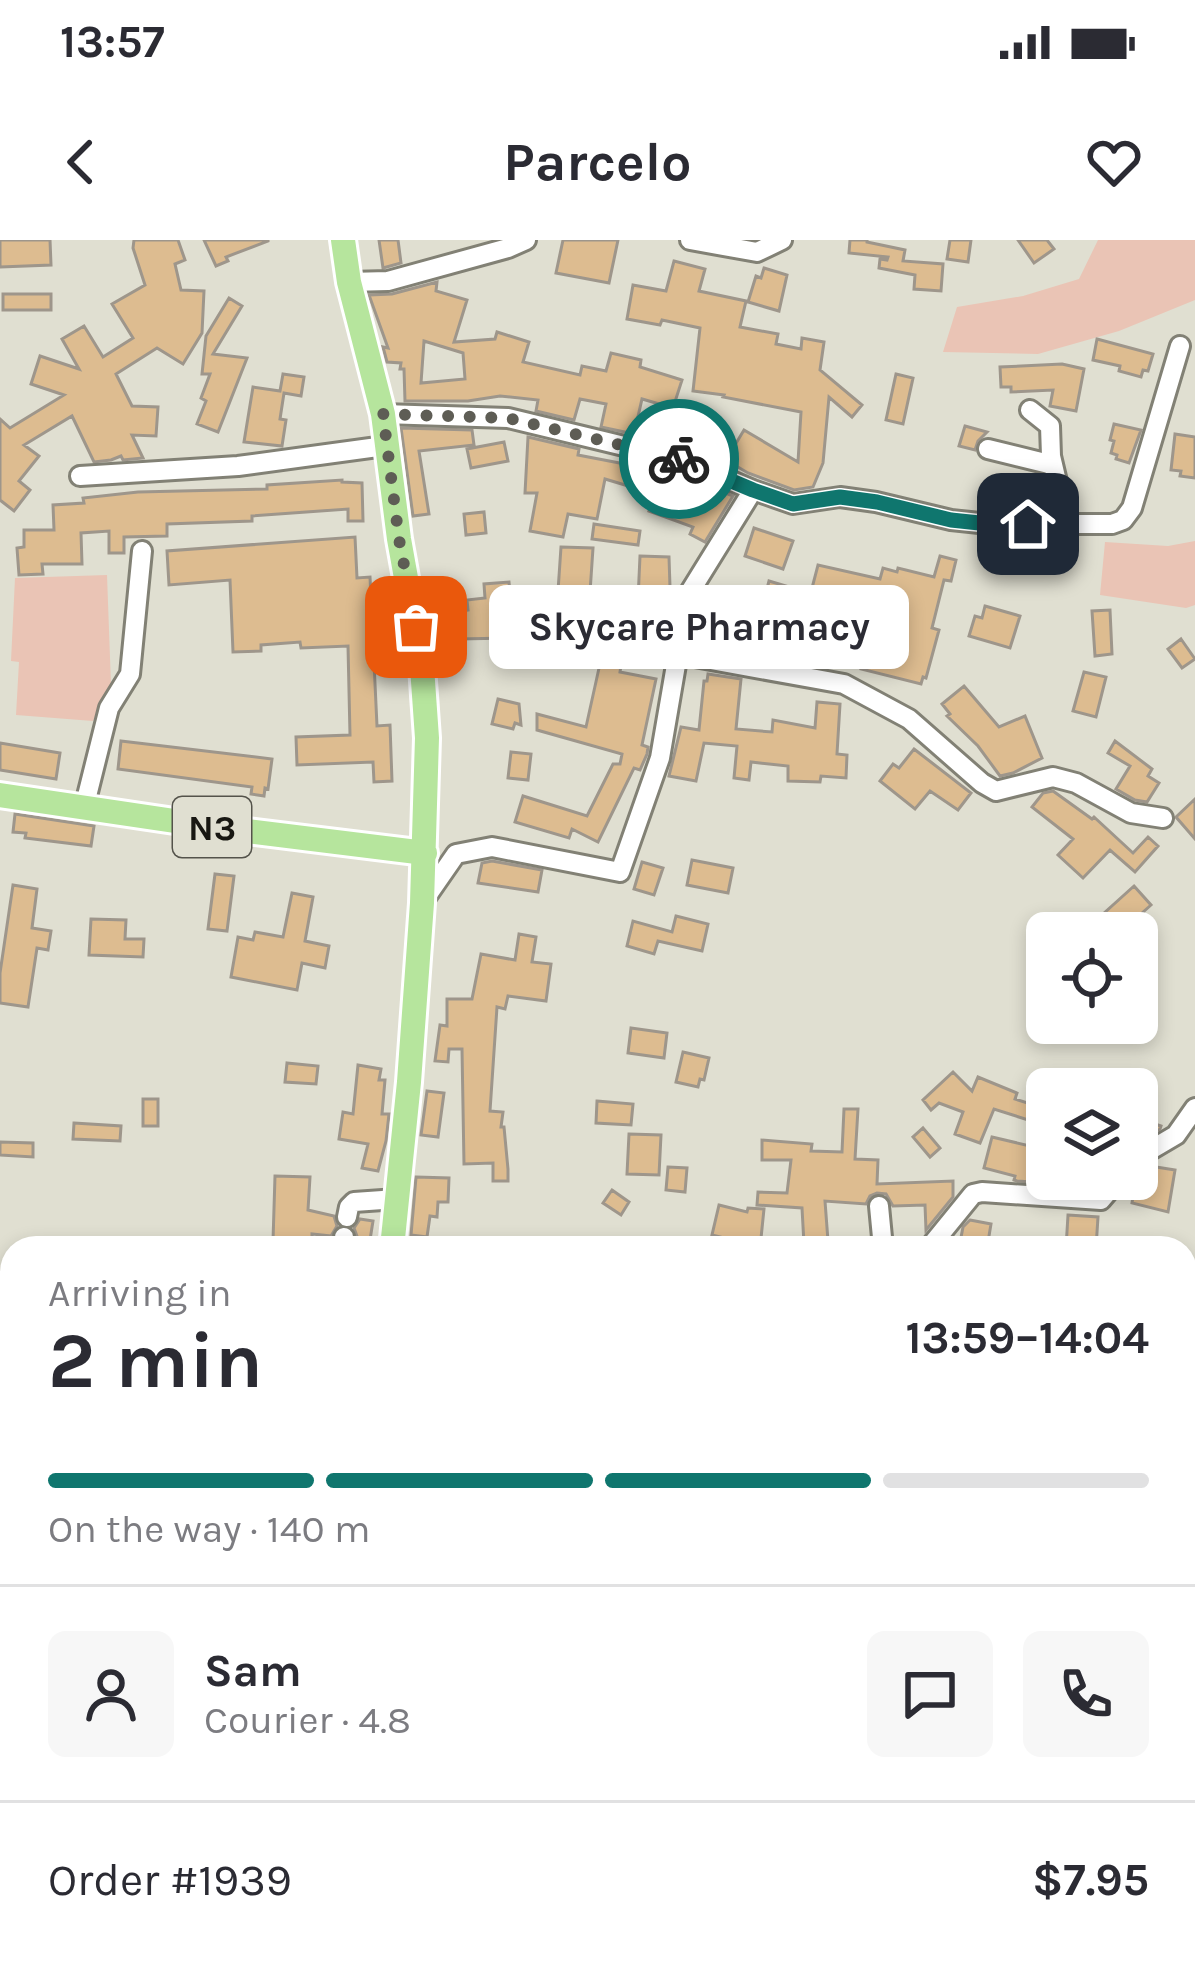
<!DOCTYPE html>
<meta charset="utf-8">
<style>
:root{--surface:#fff;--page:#f7f7f7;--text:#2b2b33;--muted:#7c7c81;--line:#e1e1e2;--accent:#0f766e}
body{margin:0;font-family:Karla,sans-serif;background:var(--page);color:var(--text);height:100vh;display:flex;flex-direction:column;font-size:45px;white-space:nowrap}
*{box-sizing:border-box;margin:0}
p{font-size:39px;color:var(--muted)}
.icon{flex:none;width:66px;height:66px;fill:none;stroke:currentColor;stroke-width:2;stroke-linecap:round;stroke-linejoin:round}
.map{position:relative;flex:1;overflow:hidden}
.details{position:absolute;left:0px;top:996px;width:1197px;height:744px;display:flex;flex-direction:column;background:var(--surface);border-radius:36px 36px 0 0;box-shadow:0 6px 18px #0003}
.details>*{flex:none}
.controls{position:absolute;left:1026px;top:672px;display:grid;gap:24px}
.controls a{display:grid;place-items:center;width:132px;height:132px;border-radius:18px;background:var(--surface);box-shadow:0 6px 18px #0003;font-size:60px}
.pin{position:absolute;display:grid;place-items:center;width:102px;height:102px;color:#fff;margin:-51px;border-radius:24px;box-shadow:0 6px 18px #0006}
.courier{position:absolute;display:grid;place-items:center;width:120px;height:120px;margin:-60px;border:9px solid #0f766e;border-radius:50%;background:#fff;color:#222;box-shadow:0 3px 15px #0007}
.bubble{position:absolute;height:84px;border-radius:18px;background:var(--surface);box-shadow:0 6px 18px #0003;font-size:39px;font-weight:700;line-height:84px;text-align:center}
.overview em{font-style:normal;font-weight:700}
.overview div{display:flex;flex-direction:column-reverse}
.overview{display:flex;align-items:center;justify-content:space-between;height:204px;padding:0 48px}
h1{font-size:78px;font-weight:700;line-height:90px}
.bar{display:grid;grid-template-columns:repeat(4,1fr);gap:18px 12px;align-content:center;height:144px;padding:0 48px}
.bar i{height:15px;border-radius:9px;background:var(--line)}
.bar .active{background:var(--accent)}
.bar p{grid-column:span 4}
.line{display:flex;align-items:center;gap:30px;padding:0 48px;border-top:3px solid var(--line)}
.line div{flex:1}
.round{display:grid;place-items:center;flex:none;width:126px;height:126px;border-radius:18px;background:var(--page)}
.status{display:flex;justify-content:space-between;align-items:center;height:84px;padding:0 60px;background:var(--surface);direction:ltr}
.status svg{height:33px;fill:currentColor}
header{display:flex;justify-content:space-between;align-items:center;height:156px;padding:0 48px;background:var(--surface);font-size:54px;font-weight:700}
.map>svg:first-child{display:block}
.green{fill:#eac4b5}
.building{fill:#ddbc90;stroke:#9e968b;stroke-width:3;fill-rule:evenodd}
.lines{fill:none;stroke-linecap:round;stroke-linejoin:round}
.minor-casing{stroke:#828175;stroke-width:24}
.major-casing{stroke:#fff;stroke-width:30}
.minor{stroke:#fff;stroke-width:18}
.major{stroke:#b6e59d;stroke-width:24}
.done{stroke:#5e5d55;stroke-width:12;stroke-dasharray:0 21.6}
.route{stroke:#0f766e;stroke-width:15}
.labels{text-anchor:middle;stroke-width:9;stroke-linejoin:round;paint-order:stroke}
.shield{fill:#e0dfd1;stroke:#54534b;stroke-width:3}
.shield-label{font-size:36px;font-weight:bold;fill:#181712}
</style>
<div class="status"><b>13:57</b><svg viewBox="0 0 49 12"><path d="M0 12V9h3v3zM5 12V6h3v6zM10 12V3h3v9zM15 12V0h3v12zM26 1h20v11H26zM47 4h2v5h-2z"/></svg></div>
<header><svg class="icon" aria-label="back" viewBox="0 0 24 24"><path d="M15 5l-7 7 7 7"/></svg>Parcelo<svg class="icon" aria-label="heart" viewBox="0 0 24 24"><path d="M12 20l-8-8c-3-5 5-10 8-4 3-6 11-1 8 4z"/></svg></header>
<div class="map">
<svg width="1195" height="1740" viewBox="0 0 1195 1740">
<rect width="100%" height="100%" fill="#e0dfd1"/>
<path class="green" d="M1098 0H1195V60L1119 91 1038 114 943 112 957 67 1023 56 1079 39Z
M1195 301V365L1186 368 1100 355 1105 302 1168 306Z
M107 335 111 445 93 481 16 475 19 422 11 421 15 338Z
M1185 1051 1195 1053V1275L1185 1269Z
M632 1728H914L965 1740H624Z"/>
<path class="building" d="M0 0H50L51 25 0 27Z
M134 0H178L185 20 175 24 181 50 204 51 202 93 183 124 157 108 116 134 132 166 158 167 156 196 132 195 143 218 123 220 121 216 111 220 94 222 72 176 24 205 39 216 19 241 30 250 14 271 0 260V179L10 188 64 155 31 144 40 116 79 129 62 99 84 86 103 117 133 98 112 64 145 45 133 8Z
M204 0H268V1L226 17 228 21 216 26Z
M379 0H398L401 23 383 28Z
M563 0H618L609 43 556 33Z
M850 0H867V2L905 10 903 21 943 24 941 51 914 49 915 35 879 28 880 19 887 20 888 17 849 13Z
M950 0H971L968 22 947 19Z
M1018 0H1047L1054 9 1034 23Z
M674 21 705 29 699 51 746 61 740 87 778 94 776 104 801 109 802 98 824 102 820 130 862 165 852 177 829 157 823 223 813 247 794 250 748 233 726 220 744 190 798 222 801 172 723 157 724 155 693 151 700 88 662 80 660 85 627 79 633 45 666 51Z
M764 28 787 35 779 71 748 62 756 36 761 38Z
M437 42 436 51 467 60 454 102 495 99 497 92 529 102 523 122 580 135 582 126 606 131 611 113 641 120 640 127 682 140 673 168 642 159 634 194 601 187 606 164 580 159 574 180 536 171 538 160 500 156 468 161H405L404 129H400L401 123 387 122 383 107 388 108 369 55 392 54ZM424 101 463 113 465 139 421 143Z
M3 54H51V70H3Z
M229 58 242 66 213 114 247 118 218 192 197 184 206 161 201 158 210 134H202L206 96Z
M1097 99 1153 114 1148 131 1143 130 1141 137 1119 131 1120 126 1093 120Z
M1062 124 1084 129 1076 171 1050 166 1053 150 1011 152V147H1001L1000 127Z
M283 134 304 137 301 156 284 153 280 179 286 180 282 206 244 202 253 147 280 151Z
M896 134 913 138 903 184 886 180Z
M1114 184 1141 190 1129 223 1116 219 1117 215 1111 213 1114 201 1110 200Z
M965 186 987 192 978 201 975 210 959 206Z
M401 188 472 190 474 205 419 211 429 274 413 276Z
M1175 194 1195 197V238L1180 236 1181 231 1171 230Z
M528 197 579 209 578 215 630 225 631 222 678 233 681 234 673 256 703 267 713 248 733 256 705 302 690 294 693 287 649 271 655 254 605 239 597 279 568 274 563 297 530 291 537 253H525Z
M504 202 508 221 471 228 467 209Z
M342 240V242L362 243 363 281H348V269L252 276V281L167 284V296L124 297V313H109V291L81 293 82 324H42L43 334 19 335 17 308 24 307V290H54L53 265 84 263 83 258 138 252 267 249V245Z
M484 272 486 293 466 295 464 274Z
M594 284 640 291 638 305 592 299Z
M754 288 793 301 783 329 745 316Z
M355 297 357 338 370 337 377 486 390 485 392 541 374 542 373 522 297 525 296 497 350 495 348 406 301 408 300 402 261 405V411L233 412 230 340 169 345 167 311Z
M561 307 593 308 589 367H627L626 393 620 432 656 439 642 505 648 507 647 514 640 530 634 528 598 602 572 589 569 598 515 582 523 556 587 576 613 524H620L622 514 537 490V474L586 487 603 410 574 409 575 392H539V366H557Z
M640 316 669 317 670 347H664L663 362 638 360Z
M940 316 956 320 951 341 944 340 932 388 939 390 926 438 923 437 921 444 861 429 870 391 863 389 871 361 812 348 818 325 880 339 883 328 897 332 898 328 934 337Z
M769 341 786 346 783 356 815 363 802 415 780 410 784 394 757 387Z
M509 342 514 398 458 399 462 420 444 423 434 376 468 370 467 360 485 358 484 344Z
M985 366 1020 376 1010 408 969 396 975 376 982 378Z
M1110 370 1112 414 1095 416 1092 371Z
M1181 399 1195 419 1182 428 1168 409Z
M1084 432 1106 437 1096 477 1073 471Z
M708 434 741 439 736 489 772 492 773 480 815 488 817 462 840 464 837 514 847 515 846 538 821 536 820 542 788 541V526L751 522 749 540 734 538 737 506 704 503 696 541 669 536 681 487 699 490 704 441H707Z
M964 446 999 487 1025 476 1042 518 1013 533 1000 536 978 506 947 476 950 474 942 464Z
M498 459 519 464 521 485 515 483 513 489 492 484Z
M121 501 272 519 268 549 265 548 264 556 251 554 252 547 118 529Z
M1115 501 1152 529 1148 536 1159 543 1147 562 1135 560 1116 549 1130 526 1108 513Z
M0 503 60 513 56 539 0 530Z
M914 509 971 553 958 570 930 551 915 569 880 541 893 524 899 528Z
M511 512 531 514 528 540 508 538Z
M1053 551 1092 579 1094 577 1133 613 1148 597 1158 606 1135 632 1110 610 1083 638 1058 615 1073 599 1032 567 1043 553Z
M1195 559V599L1176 577Z
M15 574 94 586 91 606 25 598 26 593 13 592Z
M692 620 733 628 728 653 687 645Z
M492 621 542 630 538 652 478 643 482 623Z
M642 622 663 628 654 655 634 649Z
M215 634 234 636 227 691 208 689Z
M13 645 37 649 32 688 51 691 48 710 37 708 28 767 0 763V733Z
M1134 646 1151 665 1132 682 1135 685 1125 693H1082Z
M292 653 313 657 305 701 329 706 325 728 302 723 297 750 231 737 238 697 253 700 255 692 283 697Z
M676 676 708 684 702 711 658 701 654 714 627 706 633 681 672 692Z
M91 679 126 680 125 699H144L143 717 89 715Z
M519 694 536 697 532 722 551 724 546 761 508 756 505 769 497 767 490 871 503 872 501 887H504L508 929V941H493V923L464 924 462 809H449L448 822 435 821 440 785 447 786V759H472L481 714 515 720Z
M631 788 667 793 664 818 628 813Z
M683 812 709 818 704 840 700 839 698 847 676 842Z
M287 823 318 826 316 844 285 842Z
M358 825 381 829 379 840H385L382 874H389L386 901 378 931 362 928 368 904 339 899 343 872 353 874Z
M953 832 972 851 978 837 1017 853 1015 859 1047 869V886L994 869 980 903 955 894 963 872 939 863 931 870 923 860Z
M427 851 444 853 438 897 421 895Z
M143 859H158V886H143Z
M597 861 633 864 631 885 596 883Z
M844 869H858L855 919 878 920 877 944 953 941V957L926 990 925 965 893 966 886 954 877 953 870 956 866 964 825 961 828 1001 804 1004 802 968 757 965 758 952 787 953 791 920H762V900L812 904 811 911 842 912Z
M1137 878 1161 886 1160 889 1137 902Z
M74 883 121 886 120 901 73 899Z
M923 888 940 908 930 917 913 897Z
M629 894 661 895 659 935 627 934Z
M992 897 1047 910V943L1017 941 1014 940 1015 936 984 928Z
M0 902 33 903V917L0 915Z
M1150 926 1175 930 1168 972 1132 963 1137 931Z
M668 927 687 928 685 952 666 950Z
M275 936 310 937 308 970 334 976 337 986 331 996 312 994V1002L273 1001Z
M416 937 449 938 448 962H438L437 977 430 976 427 997 411 995Z
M612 950 629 962 621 975 603 963Z
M719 965 747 972 748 968 764 969 760 1008H732V1000L712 995Z
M1068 975 1098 977 1096 1008H1066Z
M360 979 373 981 370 1000 358 999 354 988Z
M970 980 991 984 987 1008H959L963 987Z"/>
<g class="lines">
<defs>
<path id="minor" d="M690 0 757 12 782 0
M349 42 388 41 508 8 526 0
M1030 170 1050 186 1051 216 1067 284
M383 174 508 178 682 220 753 250 793 264 840 257 876 262 951 280 989 284H1112L1123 280 1132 268 1180 106
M988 209 1053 225
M80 236 238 226 385 206
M678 414 844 444 909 479 982 543 996 551 1053 537 1076 543 1131 573 1163 578
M84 568 109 468 130 434 142 311
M422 663 456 614 492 607 620 632 660 518 688 355 753 250
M1137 918 1176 895 1195 868
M879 966 883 1008
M347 977 349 967 354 962 397 959
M344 997 345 1008
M929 1008 973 954 982 952 1101 960 1119 939
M0 1284H12
M0 1699 12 1700
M588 1740 597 1728
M1104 1740 1138 1731 1193 1735"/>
<path id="major" d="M343 0 349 42 383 174 399 299 422 427 427 498 422 663 409 842 392 1008
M0 555 215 587 425 613
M297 1740 300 1728"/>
</defs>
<use href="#minor" class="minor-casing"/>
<use href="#major" class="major-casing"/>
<use href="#minor" class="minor"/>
<use href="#major" class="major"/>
</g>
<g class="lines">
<path class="done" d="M416 387 399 299 383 174 508 178 679 219"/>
<path class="route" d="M679 219 753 250 793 264 840 257 877 262 951 280 989 284H1028"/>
</g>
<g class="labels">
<rect class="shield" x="173" y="557" width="78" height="60" rx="9"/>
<g class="shield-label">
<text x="212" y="600">N3</text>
</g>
</g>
</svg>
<div class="controls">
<a><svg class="icon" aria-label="locate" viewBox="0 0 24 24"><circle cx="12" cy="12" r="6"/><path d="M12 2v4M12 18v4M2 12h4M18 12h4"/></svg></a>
<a><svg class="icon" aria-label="layers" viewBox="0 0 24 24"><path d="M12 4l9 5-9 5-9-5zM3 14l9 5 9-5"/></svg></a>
</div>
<div class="pin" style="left:416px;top:387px;background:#ea580c"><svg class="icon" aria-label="bag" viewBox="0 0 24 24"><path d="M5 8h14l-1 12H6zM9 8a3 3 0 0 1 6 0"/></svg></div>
<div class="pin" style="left:1028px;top:284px;background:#1f2937"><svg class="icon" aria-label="home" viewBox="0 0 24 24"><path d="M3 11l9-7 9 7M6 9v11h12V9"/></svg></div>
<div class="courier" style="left:679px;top:219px"><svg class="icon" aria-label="bike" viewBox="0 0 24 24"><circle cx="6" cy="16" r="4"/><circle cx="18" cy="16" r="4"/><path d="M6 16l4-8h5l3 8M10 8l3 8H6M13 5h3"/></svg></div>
<div class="bubble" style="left:489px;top:345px;width:420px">Skycare Pharmacy</div>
<section class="details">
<div class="overview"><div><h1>2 min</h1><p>Arriving in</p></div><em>13:59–14:04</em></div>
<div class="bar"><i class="active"></i><i class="active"></i><i class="active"></i><i></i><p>On the way · 140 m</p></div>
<div class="line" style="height:216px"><a class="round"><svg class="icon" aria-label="person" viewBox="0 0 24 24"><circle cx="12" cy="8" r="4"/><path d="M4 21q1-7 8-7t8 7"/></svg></a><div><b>Sam</b><p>Courier · 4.8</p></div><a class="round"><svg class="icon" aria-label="chat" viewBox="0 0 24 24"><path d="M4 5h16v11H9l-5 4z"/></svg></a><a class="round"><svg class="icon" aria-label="phone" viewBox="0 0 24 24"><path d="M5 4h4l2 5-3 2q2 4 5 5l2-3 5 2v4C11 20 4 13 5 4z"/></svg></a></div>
<div class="line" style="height:156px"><div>Order #1939</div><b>$7.95</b></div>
</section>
</div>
